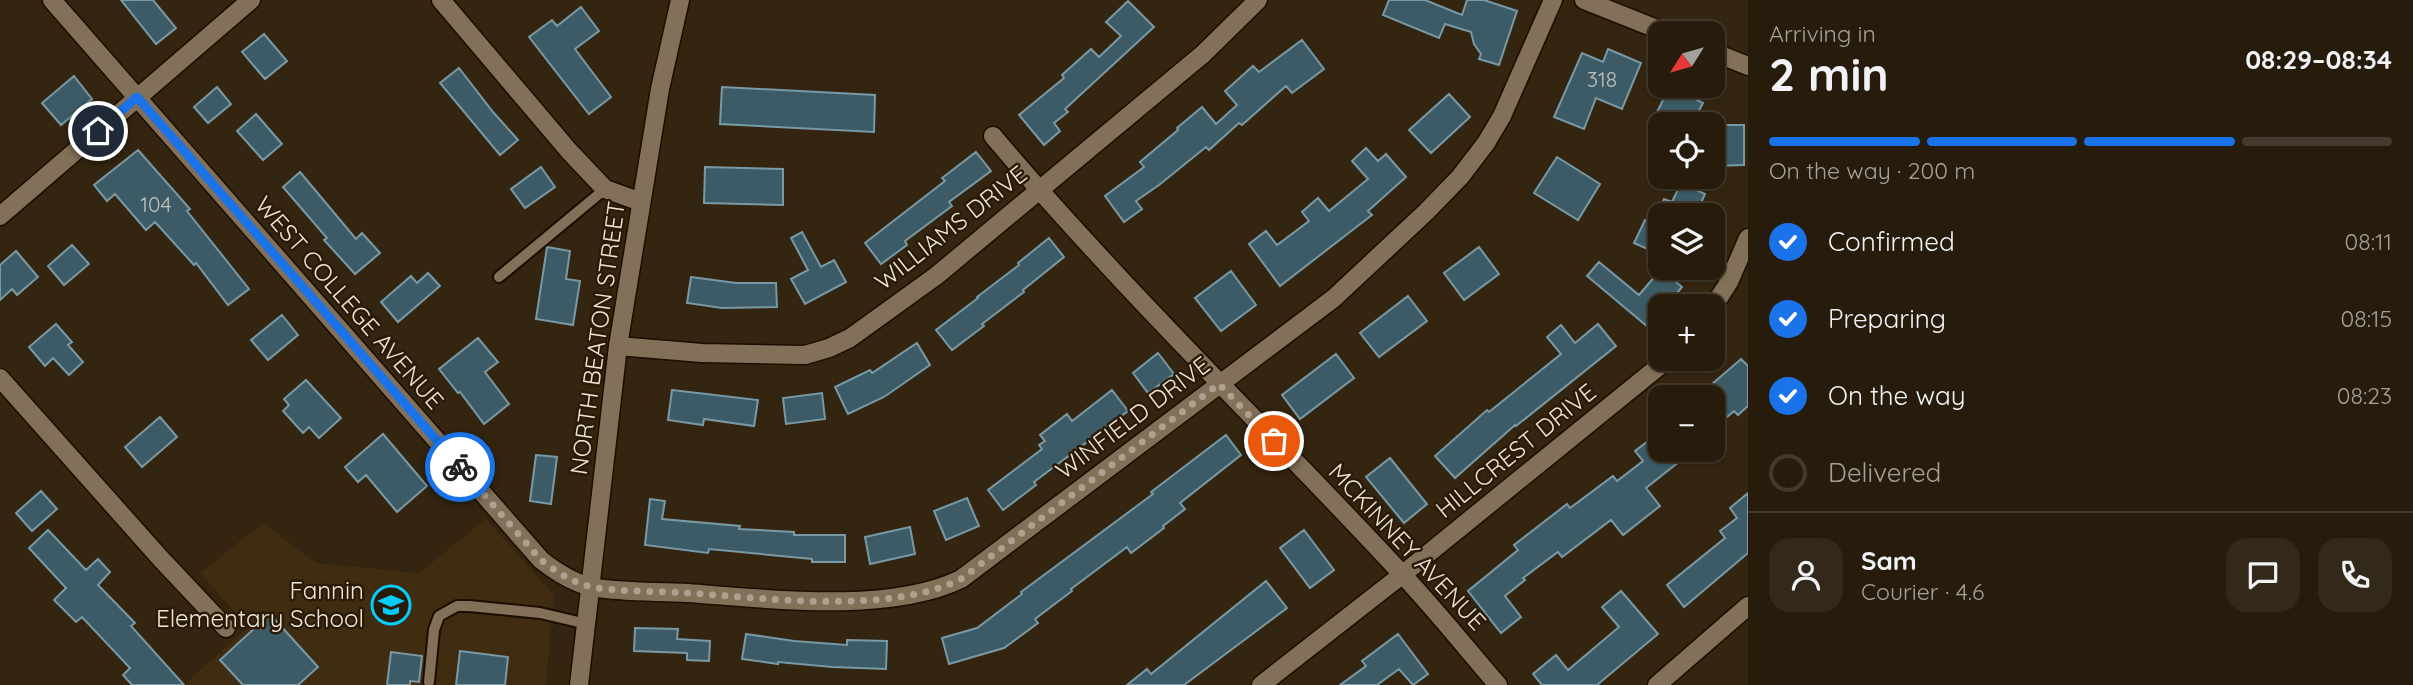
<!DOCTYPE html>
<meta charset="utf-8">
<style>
:root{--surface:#271c0c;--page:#33291a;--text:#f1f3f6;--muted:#a4a19d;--line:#433a2d;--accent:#1a73e8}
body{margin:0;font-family:Quicksand,sans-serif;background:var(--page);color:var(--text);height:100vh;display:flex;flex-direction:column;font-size:26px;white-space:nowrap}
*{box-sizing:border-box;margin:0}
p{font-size:23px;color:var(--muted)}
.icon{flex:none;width:38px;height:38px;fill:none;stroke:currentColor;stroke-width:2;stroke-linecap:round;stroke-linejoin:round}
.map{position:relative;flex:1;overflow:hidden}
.drawer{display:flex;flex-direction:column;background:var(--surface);width:665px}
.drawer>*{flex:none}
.needle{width:46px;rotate:233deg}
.fabs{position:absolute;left:1648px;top:21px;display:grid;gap:14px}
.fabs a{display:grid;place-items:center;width:77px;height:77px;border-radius:14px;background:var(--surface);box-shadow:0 2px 5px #0004,0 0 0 2px var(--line);font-size:35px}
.pin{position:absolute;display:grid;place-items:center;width:60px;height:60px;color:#fff;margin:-30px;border:4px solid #fff;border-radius:50%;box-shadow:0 2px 7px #0007}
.courier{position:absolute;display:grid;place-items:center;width:70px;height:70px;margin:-35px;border:5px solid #1a73e8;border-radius:50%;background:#fff;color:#222;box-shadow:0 2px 9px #0007}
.headline em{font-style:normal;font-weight:700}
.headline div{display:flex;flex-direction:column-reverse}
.headline{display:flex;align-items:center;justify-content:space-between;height:119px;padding:0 21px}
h1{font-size:46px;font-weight:700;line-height:52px}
.bar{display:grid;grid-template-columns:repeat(4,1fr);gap:10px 7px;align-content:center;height:84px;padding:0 21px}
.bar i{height:9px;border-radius:5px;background:var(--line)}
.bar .current{background:var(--accent)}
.bar p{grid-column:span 4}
.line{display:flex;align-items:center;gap:18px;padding:0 21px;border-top:2px solid var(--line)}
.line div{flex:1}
.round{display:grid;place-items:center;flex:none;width:74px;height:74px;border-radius:21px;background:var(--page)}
ol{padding:0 21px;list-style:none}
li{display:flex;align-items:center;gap:21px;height:77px}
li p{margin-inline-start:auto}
li .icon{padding:7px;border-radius:50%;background:var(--accent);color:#fff;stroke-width:4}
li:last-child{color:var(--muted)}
li i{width:38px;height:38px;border:4px solid var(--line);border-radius:50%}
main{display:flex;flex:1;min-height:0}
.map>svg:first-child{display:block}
.built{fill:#402c10}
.building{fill:#3c5b66;stroke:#7899a5;stroke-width:2}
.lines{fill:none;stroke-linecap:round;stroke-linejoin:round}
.lane-casing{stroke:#1b0e00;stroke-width:14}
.street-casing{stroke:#1b0e00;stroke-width:21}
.secondary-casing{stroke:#1b0e00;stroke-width:21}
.lane{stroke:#827059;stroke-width:10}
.street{stroke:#827059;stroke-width:18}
.secondary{stroke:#827059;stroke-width:18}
.done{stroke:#ada191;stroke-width:7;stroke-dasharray:0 12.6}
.route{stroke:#1a73e8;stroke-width:9}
.labels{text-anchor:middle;stroke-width:5;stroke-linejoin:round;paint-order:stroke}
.number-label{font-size:21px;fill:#c2c2bb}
.street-label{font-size:24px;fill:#eee4d7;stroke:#2a1b06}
.poi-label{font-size:24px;fill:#eee4d7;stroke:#2a1b06;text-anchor:end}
</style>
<main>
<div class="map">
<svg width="1748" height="685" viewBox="0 0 1748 685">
<rect width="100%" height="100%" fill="#342510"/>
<path class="built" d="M486 519 554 595 546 685H184L248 627 200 573 263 523 316 563 419 573Z"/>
<path class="building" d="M121 0H153L176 28 156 44Z
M1389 0H1425L1462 15 1467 0H1484L1517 11 1499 65 1479 59 1481 54 1474 44 1471 32 1445 24 1439 38 1383 15Z
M1128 1 1154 27 1065 109 1068 112 1054 123 1060 131 1044 145 1019 115 1064 78 1062 75 1091 49 1099 57 1121 36 1106 22Z
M581 7 599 31 575 49 611 97 589 114 529 37 552 20 557 26Z
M264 34 287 61 265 79 242 52Z
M1302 40 1324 69 1292 93 1286 86 1242 125 1239 123 1209 150 1206 147 1159 185 1136 201 1142 209 1124 222 1105 196 1144 167 1140 162 1178 130 1177 128 1202 107 1216 124 1237 105 1225 91 1253 66 1259 72Z
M1608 49 1641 63 1622 109 1596 98 1584 129 1554 117 1582 53 1603 62Z
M459 68 493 112 518 140 500 155 440 83Z
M74 76 92 99 61 125 42 103Z
M1670 86 1703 103 1692 124H1651Z
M217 87 231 104 208 123 194 107Z
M722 87 875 95 874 132 720 124Z
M1449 94 1470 117 1431 153 1409 130Z
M256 114 282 144 263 160 237 131Z
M1713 125H1744V165L1713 166Z
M1366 148 1378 161 1386 154 1406 177 1368 211 1372 215 1280 286 1249 244 1266 231 1277 245 1309 221 1302 212 1318 198 1329 211 1368 179 1352 161Z
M138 150 190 209 187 211 249 289 228 305 196 263 194 265 155 222 146 230 115 194 107 201 94 185Z
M976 152 991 171 949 202 952 206 905 241 907 245 881 264 865 243 945 181 942 178Z
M1557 157 1600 184 1578 220 1534 193Z
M541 167 555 187 525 208 511 189Z
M705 167 783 169V205L704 203Z
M300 172 356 239 362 233 380 253 355 274 324 240 327 238 283 187Z
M1681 183 1705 194 1696 214 1699 215H1657L1664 199 1672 202Z
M1645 220 1661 227V255L1634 243Z
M802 232 821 267 834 260 846 282 805 304 791 279 808 270 791 238Z
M1049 238 1064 257 1023 290 1024 292 982 324 984 326 952 350 936 330 978 298 977 297 1019 265 1018 263Z
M72 245 89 264 64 285 48 266Z
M547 247 570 251 566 279 580 281 573 325 536 319Z
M1479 247 1499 274 1464 300 1444 273Z
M16 251 38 277 17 295 12 289 0 300V265Z
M1599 262 1639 295 1661 269 1682 287 1666 306H1661V312L1648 327 1587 276Z
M1231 271 1256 305 1221 331 1195 298Z
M428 273 440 286 398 322 381 302 411 276 417 283Z
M691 277 736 283H776L777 307 722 308 687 303Z
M1408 296 1427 321 1379 357 1360 333Z
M282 315 298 335 268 360 251 340Z
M56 324 72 342 68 345 83 362 69 375 53 358 45 366 29 347Z
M1598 324 1616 346 1516 426 1515 425 1455 478 1435 456 1487 410 1489 412 1561 354 1547 337 1561 325 1575 343Z
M478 338 498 362 485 372 509 404 484 424 460 392 458 393 439 369Z
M917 343 930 365 884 397 848 414 835 387 870 370 872 373Z
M1158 353 1174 374 1148 393 1133 373Z
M1336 354 1354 378 1300 419 1282 395Z
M1741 359 1748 366V406L1738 415 1734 411 1713 429V397H1697Z
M306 380 341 418 319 438 309 427 303 433 283 411 289 405 284 399Z
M672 390 758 400 754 426 704 419 703 425 668 420Z
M1112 390 1128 411 1034 482 1036 485 1003 510 988 490 1042 449 1039 445 1045 441 1040 435 1067 414 1072 421Z
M822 393 825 419 786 424 783 398Z
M160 417 177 437 142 467 125 447Z
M1661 431V450H1694L1646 488 1660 506 1623 535 1611 520 1562 557 1558 552 1523 578 1525 580 1505 596 1521 617 1501 633 1468 591 1518 550 1514 545 1567 504 1570 508 1613 476 1617 481 1643 461 1635 451Z
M383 434 427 486 397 512 366 475 358 482 345 467Z
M1226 435 1241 455 1180 503 1185 509 1163 526 1164 528 1131 553 1127 547 1071 589 1072 591 1035 619 1038 623 1004 648 949 664 942 638 977 628 1022 594 1021 592 1153 494 1151 492Z
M536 455 557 457 551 504 530 501Z
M1390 458 1427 504 1404 523 1366 477Z
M41 491 57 509 32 531 16 513Z
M1748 493V553L1684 607 1667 585 1725 538 1720 531 1737 518 1730 508Z
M967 498 979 526 946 540 934 511Z
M650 499 665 501 662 519 740 526 739 529 794 532V535H845V562H812V559L709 549 708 553 645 545Z
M910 527 915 554 870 564 865 537Z
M48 530 86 570 98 559 110 572 98 585 135 623 131 626 184 685H132L123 675 130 668 82 617 76 622 54 600 66 588 29 548Z
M1304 530 1334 570 1310 588 1280 548Z
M1266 581 1287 608 1251 635 1184 685H1127L1147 669 1151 674Z
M1621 591 1658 634 1597 685H1542L1533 674 1556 655 1568 670 1619 627 1602 607Z
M270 614 318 667 298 685H243L220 660Z
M635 628 678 629 677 639 710 641 709 661 687 660V653L634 651Z
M746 634 794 641 847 645V640L887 641 886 669 832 667 778 662V664L742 659Z
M1398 634 1428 674 1413 685 1399 669 1377 685H1340L1366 666 1362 661Z
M460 651 508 657 505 685H456Z
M391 652 422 656 419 682 410 681V685H387Z"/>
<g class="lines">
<defs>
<path id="lane" d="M499 277 605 189
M429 682 434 630 439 616 457 606H469L540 613 587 624"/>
<path id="street" d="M52 0 541 560C555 571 573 583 592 587 623 593 657 591 688 593 767 599 889 614 961 579L1334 298 1426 212 1460 177 1486 143 1502 116 1553 0
M441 0 569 151 605 189 641 202
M1584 0 1667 33
M1713 52 1748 66
M993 136C1122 289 1265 426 1401 573 1435 609 1466 648 1498 685
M0 216 251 0
M1713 307 1729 282 1748 238
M618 346 702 353 805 355 829 348 850 338 936 276 1203 54 1258 0
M0 378 161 559 226 628
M1261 685 1403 574 1668 359
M1657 685 1748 606"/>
<path id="secondary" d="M579 685 618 346 660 89 680 0"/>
</defs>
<use href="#lane" class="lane-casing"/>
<use href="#street" class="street-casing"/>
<use href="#secondary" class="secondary-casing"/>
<use href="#lane" class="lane"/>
<use href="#street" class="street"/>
<use href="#secondary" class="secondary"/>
</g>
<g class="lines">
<path class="done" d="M460 467 541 560C555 571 573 583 592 587 620 592 658 591 688 593 767 598 889 615 961 579L1219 384 1274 441"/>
<path class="route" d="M98 131 137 97 460 467"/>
</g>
<defs>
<symbol id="school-ring" viewBox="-11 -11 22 22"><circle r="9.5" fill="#2a1b06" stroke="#07cbf9" stroke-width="1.5"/><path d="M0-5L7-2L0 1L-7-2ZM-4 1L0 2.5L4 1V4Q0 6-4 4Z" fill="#07cbf9"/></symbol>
</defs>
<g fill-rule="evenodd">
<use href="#school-ring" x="369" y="583" width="44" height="44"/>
</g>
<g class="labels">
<g class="number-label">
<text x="1602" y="87">318</text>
<text x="156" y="212">104</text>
</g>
<g class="street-label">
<text transform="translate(951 228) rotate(-38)" y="8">WILLIAMS DRIVE</text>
<text transform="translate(349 303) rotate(49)" y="8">WEST COLLEGE AVENUE</text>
<text transform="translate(598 338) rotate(-82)" y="8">NORTH BEATON STREET</text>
<text transform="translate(1133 418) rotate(-37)" y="8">WINFIELD DRIVE</text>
<text transform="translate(1516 451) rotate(-39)" y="8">HILLCREST DRIVE</text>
<text transform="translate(1407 547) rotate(47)" y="8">MCKINNEY AVENUE</text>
</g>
<g class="poi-label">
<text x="364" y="599">Fannin<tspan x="364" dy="28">Elementary School</tspan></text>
</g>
</g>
</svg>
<div class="fabs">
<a><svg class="needle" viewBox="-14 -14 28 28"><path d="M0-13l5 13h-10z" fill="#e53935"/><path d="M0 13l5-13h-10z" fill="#a4a19d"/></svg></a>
<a><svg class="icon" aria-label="locate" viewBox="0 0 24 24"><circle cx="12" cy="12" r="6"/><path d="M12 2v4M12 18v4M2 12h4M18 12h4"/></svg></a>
<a><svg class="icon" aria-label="layers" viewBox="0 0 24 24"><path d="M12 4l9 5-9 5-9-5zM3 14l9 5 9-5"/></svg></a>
<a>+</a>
<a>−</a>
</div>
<div class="pin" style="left:1274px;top:441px;background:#ea580c"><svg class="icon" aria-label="bag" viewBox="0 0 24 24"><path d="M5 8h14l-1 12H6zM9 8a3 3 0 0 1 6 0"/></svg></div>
<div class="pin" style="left:98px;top:131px;background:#1f2937"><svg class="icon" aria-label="home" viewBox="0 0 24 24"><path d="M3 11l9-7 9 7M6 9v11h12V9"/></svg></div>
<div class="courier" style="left:460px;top:467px"><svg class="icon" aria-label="bike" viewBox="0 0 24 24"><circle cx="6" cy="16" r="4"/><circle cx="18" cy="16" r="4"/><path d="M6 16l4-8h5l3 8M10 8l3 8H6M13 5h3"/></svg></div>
</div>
<section class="drawer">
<div class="headline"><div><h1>2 min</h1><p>Arriving in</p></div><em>08:29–08:34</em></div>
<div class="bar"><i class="current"></i><i class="current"></i><i class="current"></i><i></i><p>On the way · 200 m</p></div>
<ol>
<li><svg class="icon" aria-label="check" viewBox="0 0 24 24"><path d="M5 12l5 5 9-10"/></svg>Confirmed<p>08:11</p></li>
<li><svg class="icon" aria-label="check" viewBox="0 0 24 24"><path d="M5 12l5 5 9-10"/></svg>Preparing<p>08:15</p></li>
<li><svg class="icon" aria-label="check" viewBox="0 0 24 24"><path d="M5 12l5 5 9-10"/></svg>On the way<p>08:23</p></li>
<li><i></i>Delivered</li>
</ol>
<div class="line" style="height:126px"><a class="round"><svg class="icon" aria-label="person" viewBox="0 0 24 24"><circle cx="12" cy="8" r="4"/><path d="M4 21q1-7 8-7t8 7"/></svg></a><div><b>Sam</b><p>Courier · 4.6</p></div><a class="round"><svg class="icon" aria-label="chat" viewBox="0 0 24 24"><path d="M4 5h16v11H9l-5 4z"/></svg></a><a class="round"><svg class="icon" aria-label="phone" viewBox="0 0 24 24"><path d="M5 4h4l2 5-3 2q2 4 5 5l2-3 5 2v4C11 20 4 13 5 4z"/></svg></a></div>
</section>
</main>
